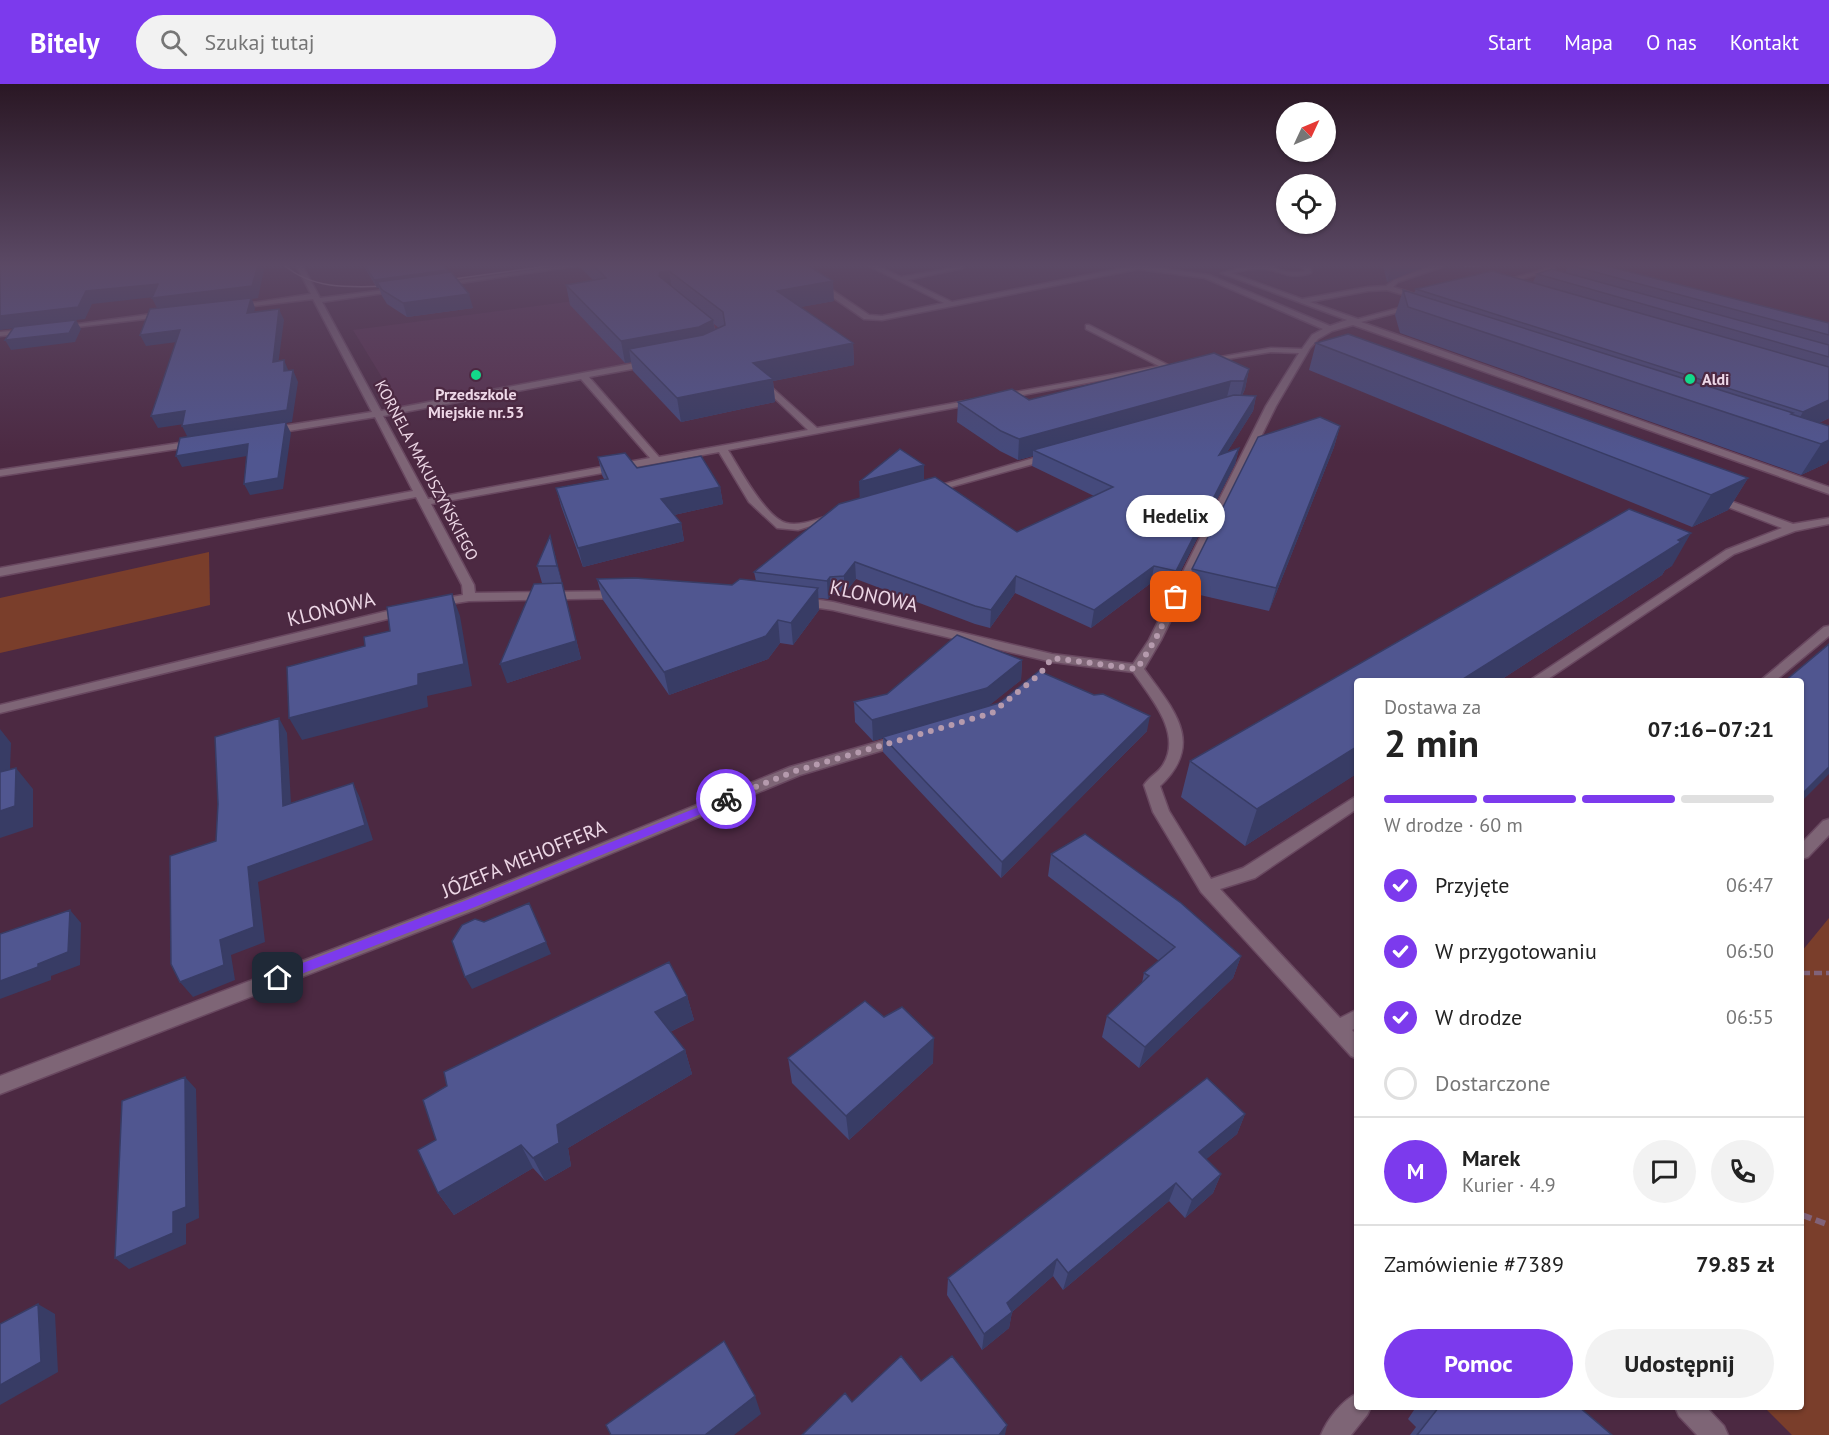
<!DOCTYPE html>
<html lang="pl">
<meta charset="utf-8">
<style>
:root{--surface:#fff;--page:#f2f2f2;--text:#222;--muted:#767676;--line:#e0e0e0;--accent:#7c3aed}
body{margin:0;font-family:"PT Sans",sans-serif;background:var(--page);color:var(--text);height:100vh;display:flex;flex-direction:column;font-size:22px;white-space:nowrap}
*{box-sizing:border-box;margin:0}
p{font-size:20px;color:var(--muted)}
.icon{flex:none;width:33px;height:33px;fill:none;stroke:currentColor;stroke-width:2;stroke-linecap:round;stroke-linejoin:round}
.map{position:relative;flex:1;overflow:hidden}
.drawer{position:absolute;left:1354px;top:594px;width:450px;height:732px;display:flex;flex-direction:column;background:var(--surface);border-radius:6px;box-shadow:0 2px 4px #0004}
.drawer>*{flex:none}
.needle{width:39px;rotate:46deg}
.controls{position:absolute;left:1276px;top:18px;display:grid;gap:12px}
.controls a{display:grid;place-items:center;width:60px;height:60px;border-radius:50%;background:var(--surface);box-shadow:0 2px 4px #0004;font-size:30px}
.pin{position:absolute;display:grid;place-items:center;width:51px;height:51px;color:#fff;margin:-26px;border-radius:12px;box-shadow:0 3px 9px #0006}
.courier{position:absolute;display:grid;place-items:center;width:60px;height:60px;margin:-30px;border:4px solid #7c3aed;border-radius:50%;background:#fff;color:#222;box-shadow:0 2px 8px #0007}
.bubble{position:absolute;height:42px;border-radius:21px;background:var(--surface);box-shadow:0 2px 4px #0004;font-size:20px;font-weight:800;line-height:42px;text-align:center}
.headline em{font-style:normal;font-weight:800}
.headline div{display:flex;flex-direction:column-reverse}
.headline{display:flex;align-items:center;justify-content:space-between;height:102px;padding:0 30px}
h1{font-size:39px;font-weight:800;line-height:45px}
.bar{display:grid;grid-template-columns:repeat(4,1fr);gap:9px 6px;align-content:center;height:72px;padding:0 30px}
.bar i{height:8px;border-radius:4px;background:var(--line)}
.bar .active{background:var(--accent)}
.bar p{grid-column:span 4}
.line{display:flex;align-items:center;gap:15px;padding:0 30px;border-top:2px solid var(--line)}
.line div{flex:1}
.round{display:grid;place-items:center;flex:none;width:63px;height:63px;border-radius:32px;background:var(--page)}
ol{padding:0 30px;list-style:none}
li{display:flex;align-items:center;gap:18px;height:66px}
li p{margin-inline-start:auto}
li .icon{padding:6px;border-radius:50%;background:var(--accent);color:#fff;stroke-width:4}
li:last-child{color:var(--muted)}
li i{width:33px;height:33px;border:3px solid var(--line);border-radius:50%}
.cta{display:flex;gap:12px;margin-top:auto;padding:12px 30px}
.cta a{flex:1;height:69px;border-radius:36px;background:var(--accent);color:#fff;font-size:24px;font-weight:800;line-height:69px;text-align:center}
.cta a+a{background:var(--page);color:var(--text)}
header{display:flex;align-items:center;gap:36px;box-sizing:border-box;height:84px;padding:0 30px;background:var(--accent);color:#fff}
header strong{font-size:28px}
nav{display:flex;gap:33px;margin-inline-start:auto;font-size:21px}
.search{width:420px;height:54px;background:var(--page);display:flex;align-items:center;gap:15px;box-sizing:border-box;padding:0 21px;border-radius:33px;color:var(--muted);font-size:22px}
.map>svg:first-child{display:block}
.built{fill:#582f4d}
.green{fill:#7a3e2b}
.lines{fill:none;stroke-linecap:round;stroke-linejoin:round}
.minor-casing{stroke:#694860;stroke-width:3}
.path-far2{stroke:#816278;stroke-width:2;stroke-dasharray:3 1.5;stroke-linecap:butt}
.path-far1{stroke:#816278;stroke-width:4.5;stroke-dasharray:8 4;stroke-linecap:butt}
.path{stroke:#816278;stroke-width:6;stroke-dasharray:10 4.5;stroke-linecap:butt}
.minor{fill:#7e6576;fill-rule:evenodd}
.tram{stroke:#a18599;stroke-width:1.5}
.wall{fill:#454a7c;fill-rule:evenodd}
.shaded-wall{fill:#383c65}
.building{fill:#505690;stroke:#383c65;stroke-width:1.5}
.route{fill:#7c3aed}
.done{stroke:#b59aad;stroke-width:6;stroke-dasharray:0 10.8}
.poi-dot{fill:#13d98a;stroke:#4c2942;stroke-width:2}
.labels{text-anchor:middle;stroke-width:4.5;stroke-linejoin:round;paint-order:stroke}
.far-poi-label{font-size:16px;font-weight:bold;fill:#edd7e6;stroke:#4c2942;text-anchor:start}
.far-street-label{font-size:16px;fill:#edd7e6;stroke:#4c2942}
.street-label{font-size:20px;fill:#edd7e6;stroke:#4c2942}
</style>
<header>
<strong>Bitely</strong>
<div class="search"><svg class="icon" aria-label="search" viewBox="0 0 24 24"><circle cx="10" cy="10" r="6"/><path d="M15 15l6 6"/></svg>Szukaj tutaj</div>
<nav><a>Start</a><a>Mapa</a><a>O nas</a><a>Kontakt</a></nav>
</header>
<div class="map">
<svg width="1829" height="1351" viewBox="0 0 1829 1351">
<rect width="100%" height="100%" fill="#4c2942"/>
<path class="built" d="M688 202 742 259 400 323 353 246Z"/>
<path class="green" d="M209 468 210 521 0 569V514Z
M1829 834V1351H1792L1764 1323H1802V867Z"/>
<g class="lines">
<defs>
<path id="minor" d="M296 181H302L320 214 401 204 405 206 322 218 381 327 651 276 654 277V281L589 293 659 373 808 346 766 306V302L769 301 817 344 1159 282 1086 245V241H1089L1172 283 728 366C739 384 766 434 786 439 802 443 822 433 837 429L842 432 798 446 777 444 749 418 719 368 431 420 474 501 475 509 624 507 626 510 620 514 469 517 430 523 428 520 430 517 463 511 462 501 416 413 0 492V484L413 407 375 333 270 350 265 347 270 344 372 328 313 215 236 224 232 222 311 210ZM581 295 650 374 428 415 383 332Z
M564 181H582L440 202 436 200Z
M867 181H876L901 193 963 182V184L907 196 952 218 1138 181 1209 191 1330 242 1347 236 1221 189 1252 181H1275V184C1285 188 1295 189 1305 187L1299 181 1311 183V189C1286 196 1284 187 1265 185 1254 183 1242 187 1231 189L1302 215 1368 203 1386 202 1394 196 1434 181H1443L1442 183 1398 198 1393 203 1424 213V217L1387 206 1368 207 1310 218 1358 235 1418 219V223L1361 238 1829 403V410L1353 241 1332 247 1318 255 1310 264 1276 322 1161 556 1144 585C1173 625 1206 659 1160 702L1169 727 1211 795 1243 784 1358 711V724L1255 794 1220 805 1340 934 1358 925V943L1352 946 1358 952V975L1351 972 1201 808 1153 728 1144 701C1149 693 1158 689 1163 681 1183 649 1150 613 1133 588L1052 578 833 526 799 521 793 517 799 513 833 518 1052 570 1133 580 1149 556 1266 322 1299 269 1271 268 1202 279 1198 277 1271 264 1302 265 1312 251 1323 245 1205 194 1138 185 882 236 864 235 825 208 832 206 869 231 882 232 944 219Z
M1553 183 1555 186 1499 201 1495 199Z
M167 228H170V232L60 245 56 243Z
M33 245 34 247 30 249 0 252V248Z
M199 356 202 357V361L0 392V386Z
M1051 369 1056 372 1055 374 929 409 924 406Z
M1714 411 1793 440 1829 434V440L1795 447 1734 470 1545 597H1529L1726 466 1782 444 1710 416V412Z
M408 522 412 523 414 526 412 529 0 629V621Z
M1829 542V552L1775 597H1760L1824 543Z
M902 651 907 653 909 656 907 659 800 691 477 825 0 1010V992L465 815 790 683Z
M1829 735V751L1808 773 1802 775V759L1823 737Z
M1358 1309V1323H1371L1367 1331 1351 1351H1321C1327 1336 1342 1316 1358 1309Z
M1675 1323H1706L1724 1342 1728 1351H1697L1679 1332Z"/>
</defs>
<use href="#minor" class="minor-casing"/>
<path class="path-far2" d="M1464 182H1481"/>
<path class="path-far1" d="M1802 889H1829"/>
<path class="path" d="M1802 1131 1829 1141"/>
<use href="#minor" class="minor"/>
<path class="tram" d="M284 181C314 207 354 203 392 202
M439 197 555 181"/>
</g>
<path class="wall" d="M363 181H444L473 224 407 233 387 220 382 212 379 204H377Z
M580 181H807L834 217 800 223 853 259 854 281 773 297 775 318 681 338 633 287 631 278 625 279 570 221 566 201 593 196 580 183ZM714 240 719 244 715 246Z
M1383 181H1428L1387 198Z
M1568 181 1829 239V334L1819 339 1827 379 1801 391 1400 249 1395 231 1403 206 1414 209 1416 205 1533 198 1537 190 1565 189Z
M1316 259 1748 394 1728 426 1692 443 1309 286Z
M1249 285 1245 305 1242 312H1256L1253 327 1227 368 1239 364 1235 380 1172 504 1151 499 1091 544 1015 509 990 544 975 540 856 495 844 510 831 511 828 515 818 514 819 526 793 561 780 559 768 575 669 611 603 516 597 495 732 501 756 497 754 488 859 414 924 381V396L1017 448 1094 412 1032 382 1033 372 1018 376 1000 367 957 338 958 318 1029 316Z
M1340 342 1334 363 1269 527 1187 508 1192 485Z
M598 373 637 384 720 403 723 420 674 431 681 439 684 457 583 483 561 422 556 404 604 395 602 391Z
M550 452 581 575 507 599 542 499 537 482Z
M1672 482 1665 486 1662 491 1245 762 1181 713 1190 677Z
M1022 576 1021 596 988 622 1147 647 1001 794 883 668V654L873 657 855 638 854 618Z
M1051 770 1241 872 1233 894 1139 984 1102 953 1107 932 1142 899 1144 889 1159 877 1048 792Z
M687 912 694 936 670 948 685 966 692 990 568 1064 571 1082 545 1097 533 1084 454 1131 438 1109Z
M788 974 933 979 849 1056 792 999Z
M1245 1030 1237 1050 1206 1075 1221 1090 1213 1109 1185 1134 1169 1117 1063 1206 1053 1192 1012 1228 1009 1244 982 1266 947 1211 948 1194Z
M1416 1323H1579L1612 1351H1410L1416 1343 1408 1335Z"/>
<path class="shaded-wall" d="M258 181H262L264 186 258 214 252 215 255 224 252 240 158 226 152 214Z
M1392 181H1428L1387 198Z
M447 186 450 194 377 198 379 204H377L374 196Z
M669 187 672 206 659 192 660 188Z
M833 197 834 217 779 227 777 207Z
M158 200 163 212 92 220 85 235 76 236 81 245 75 258 11 266 5 256 75 237 0 246V232L86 207Z
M469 210 473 224 407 233 403 219Z
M279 225 284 236 277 289 273 278Z
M713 236 716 257 629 265 631 278 625 279 621 257Z
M180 246 185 257 146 262 140 251Z
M853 259 854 281 773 297 775 318 681 338 677 314 753 279Z
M284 276 289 288 284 287Z
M1249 285 1245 305 1239 317 1244 297Z
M293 286 298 298 292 338 286 339 291 349 283 405 250 411 244 400 286 339 188 354 182 342Z
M1231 297 1226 317 1033 366V372L1018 376 1019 355Z
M1256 312 1253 327 1216 386 1219 371Z
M1829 316V334L1793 351 1790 350 1803 328Z
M185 327 191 339 158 344 151 332Z
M1340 342 1334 363 1269 527 1276 504Z
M1829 356V376L1827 379 1801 391 1821 360Z
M248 360 253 371 182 383 176 372Z
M1239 364 1235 380 1172 504 1176 487Z
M924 381V402L860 420 859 398Z
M1748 394 1728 426 1692 443 1711 411Z
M720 403 723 420 665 433 661 415Z
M681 439 684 457 583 483 578 464Z
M1691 449 1672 482 1665 486 1662 491 1499 597H1460Z
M550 452 556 474 564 505 557 482Z
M855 478 856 495 844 510V492Z
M1154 482 1151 499 1091 544 1094 526Z
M1016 492 1015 509 990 544 991 526Z
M830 493 831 511 828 515 827 497Z
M562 499 581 575 507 599 500 580Z
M818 504 819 526 793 561 791 539Z
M452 510 460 532 472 602 427 612 428 623 302 656 289 634 418 590Z
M778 536 780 559 768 575 669 611 664 588Z
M1022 576 1021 596 986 624 873 657 872 636Z
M1150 632 1147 647 1001 794 1002 778Z
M279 634 287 649 292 737 283 722Z
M0 645 11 659 9 712 0 701Z
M1358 662V689L1245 762 1257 725Z
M1829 683V690L1802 717V710Z
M16 684 33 705V743L0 754V727Z
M353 699 360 714 373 756 258 798 265 858 231 871 235 896 193 913 180 898 220 856 248 783Z
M70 826 81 839 80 881 51 892V896L0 915V897Z
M546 858 551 870 472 905 465 893Z
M1241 872 1233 894 1139 984 1145 963Z
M687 912 694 936 662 952 655 928Z
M934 954 933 979 849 1056 846 1032Z
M685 966 692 990 568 1064 571 1082 545 1097 533 1074 557 1041Z
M185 993 196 1005 199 1134 186 1140V1160L129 1185 115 1174 173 1128Z
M1245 1030 1237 1050 1192 1087 1199 1068Z
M521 1061 533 1084 454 1131 438 1109Z
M1221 1090 1213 1109 1185 1134 1192 1116Z
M1176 1099 1169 1117 1063 1206 1068 1189Z
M1057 1175 1053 1192 1012 1228 1009 1244 982 1266 984 1250 1007 1219Z
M38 1220 55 1230 58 1288 0 1321V1301Z
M755 1312 761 1330 734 1351H705Z
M1007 1341 1005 1351H999Z"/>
<path class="building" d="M0 181H218V182L225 181H258L252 202 152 214 158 200 86 207 78 223 0 232Z
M365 181H444L447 186 374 196Z
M593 181H807L833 197 777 207 853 259 753 279 773 295 677 314 629 265 703 251 725 241 723 228 669 187 660 188 659 192 713 236 699 243 621 257 566 201 606 194Z
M1569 181H1603L1829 239V251Z
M1552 185 1829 261V273L1537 190Z
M1492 187 1829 283V316L1803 328 1416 205Z
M451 188 469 210 403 219 382 206 377 198Z
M1403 206 1793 329 1791 330 1829 342V356L1821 360 1408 223Z
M251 214 247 229 279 225 273 278 284 276V287L293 286 287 326 182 342 185 327 151 332 180 246 140 251 150 225Z
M76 236 69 249 5 256 14 243Z
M1348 250 1748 394 1711 411 1316 259Z
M1214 269 1249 285 1244 297H1231L1019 355 1001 347 958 318 1012 305 1029 316Z
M1234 311 1256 312 1219 371 1239 364 1176 487 1154 482 1094 526 1016 492 991 526 975 522 855 478 844 492 830 493 827 497 754 488 839 420 935 393 1017 448 1113 403 1033 366Z
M1320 333 1340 342 1276 504 1192 485 1258 353Z
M286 338 278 394 244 400 248 360 176 372 180 354Z
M900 365 924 381 859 398Z
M625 369 637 384 701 372 720 403 661 415 681 439 578 464 556 404 608 395 598 373Z
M1629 425 1691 449 1678 456 1681 458 1460 597H1358V662L1257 725 1190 677Z
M550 452 557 482H537Z
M635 494 732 501 740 495 818 504 791 539 778 536 766 552 664 588 597 495Z
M562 499 576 557 500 580 534 500Z
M452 510 464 580 418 590V601L289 634 287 583 365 562 364 553 390 547 387 523Z
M957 551 1022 576 987 604 872 636 854 618 887 610Z
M1829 560V683L1802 710V597H1785Z
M1039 587 1094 611 1103 610 1150 632 1002 778 883 653 999 619Z
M279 634 283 722 353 699 365 741 248 783 254 843 220 856 224 881 180 898 171 880 170 772 216 757 218 720 215 653Z
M16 684 15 722 0 727V688Z
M1085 750 1181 819 1241 872 1145 963 1107 932 1149 892 1144 889 1175 863 1051 770Z
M529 819 546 858 465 893 452 857 462 841 475 835 484 838Z
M70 826 68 868 38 880V883L0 897V850Z
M669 878 687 912 655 928 685 966 557 1041 559 1059 533 1074 521 1061 438 1109 418 1066 436 1056 423 1016 447 1002 444 988Z
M865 917 884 933 902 923 934 954 846 1032 788 974Z
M185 993 186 1123 173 1128V1149L115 1174 122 1017Z
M1207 994 1245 1030 1199 1068 1221 1090 1192 1116 1176 1099 1068 1189 1057 1175 1007 1219 1012 1228 984 1250 948 1194Z
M38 1220 41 1278 0 1301V1240Z
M724 1257 755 1312 705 1351H611L606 1341Z
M901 1272 921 1297 952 1272 1007 1341 999 1351H802L845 1309 852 1318Z
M1439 1323H1579L1612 1351H1417Z"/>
<linearGradient id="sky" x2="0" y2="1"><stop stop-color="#2a1724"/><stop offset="0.49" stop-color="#5b4965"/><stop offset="1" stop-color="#5b4965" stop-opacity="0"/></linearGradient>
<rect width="1829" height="370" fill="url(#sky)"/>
<path class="route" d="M726 712 731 715 730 718 475 823 283 897 278 899 272 894 274 890 467 816Z"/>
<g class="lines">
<path class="done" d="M726 715 795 687 992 629 1040 590 1052 574 1137 585 1155 556 1176 513"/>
</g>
<g class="poi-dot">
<circle cx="476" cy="291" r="6"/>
<circle cx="1690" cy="295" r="6"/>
</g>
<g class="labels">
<g class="far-poi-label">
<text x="1702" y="301">Aldi</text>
<text x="476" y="316" text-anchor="middle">Przedszkole<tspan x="476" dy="18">Miejskie nr.53</tspan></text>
</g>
<g class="far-street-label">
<text transform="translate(427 386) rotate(62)" y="6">KORNELA MAKUSZYŃSKIEGO</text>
</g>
<g class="street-label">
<text transform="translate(874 512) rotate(12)" y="7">KLONOWA</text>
<text transform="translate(331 525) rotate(-14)" y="7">KLONOWA</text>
<text transform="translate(524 775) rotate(-22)" y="7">JÓZEFA MEHOFFERA</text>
</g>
</g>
</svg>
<div class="controls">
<a><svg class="needle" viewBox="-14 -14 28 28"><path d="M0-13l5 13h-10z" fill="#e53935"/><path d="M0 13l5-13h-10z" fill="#767676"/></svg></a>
<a><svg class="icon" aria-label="locate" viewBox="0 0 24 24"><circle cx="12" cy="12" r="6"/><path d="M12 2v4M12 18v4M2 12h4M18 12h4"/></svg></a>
</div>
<div class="pin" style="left:1176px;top:513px;background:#ea580c"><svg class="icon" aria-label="bag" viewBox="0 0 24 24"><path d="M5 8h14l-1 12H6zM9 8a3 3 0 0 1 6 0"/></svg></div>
<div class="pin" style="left:278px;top:894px;background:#1f2937"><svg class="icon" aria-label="home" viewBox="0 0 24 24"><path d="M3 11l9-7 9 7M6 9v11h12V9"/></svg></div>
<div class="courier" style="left:726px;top:715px"><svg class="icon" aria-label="bike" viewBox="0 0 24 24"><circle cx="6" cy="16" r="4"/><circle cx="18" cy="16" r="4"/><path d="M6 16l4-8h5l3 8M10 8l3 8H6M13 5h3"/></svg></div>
<div class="bubble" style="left:1126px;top:411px;width:99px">Hedelix</div>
<section class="drawer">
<div class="headline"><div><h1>2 min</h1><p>Dostawa za</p></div><em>07:16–07:21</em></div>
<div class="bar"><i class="active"></i><i class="active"></i><i class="active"></i><i></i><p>W drodze · 60 m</p></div>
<ol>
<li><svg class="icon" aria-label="check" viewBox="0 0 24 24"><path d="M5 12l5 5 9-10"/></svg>Przyjęte<p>06:47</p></li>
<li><svg class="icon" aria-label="check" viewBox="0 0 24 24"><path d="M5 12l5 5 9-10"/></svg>W przygotowaniu<p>06:50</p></li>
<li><svg class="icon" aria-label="check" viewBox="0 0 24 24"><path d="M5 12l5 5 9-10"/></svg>W drodze<p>06:55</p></li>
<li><i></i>Dostarczone</li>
</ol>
<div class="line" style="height:108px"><b class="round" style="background:var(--accent);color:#fff">M</b><div><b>Marek</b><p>Kurier · 4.9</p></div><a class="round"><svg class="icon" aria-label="chat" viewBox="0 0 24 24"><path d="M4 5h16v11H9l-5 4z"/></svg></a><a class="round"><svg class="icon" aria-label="phone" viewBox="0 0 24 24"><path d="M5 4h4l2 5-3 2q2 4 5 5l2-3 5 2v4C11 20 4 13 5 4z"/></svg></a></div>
<div class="line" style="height:78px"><div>Zamówienie #7389</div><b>79.85 zł</b></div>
<div class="cta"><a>Pomoc</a><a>Udostępnij</a></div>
</section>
</div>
